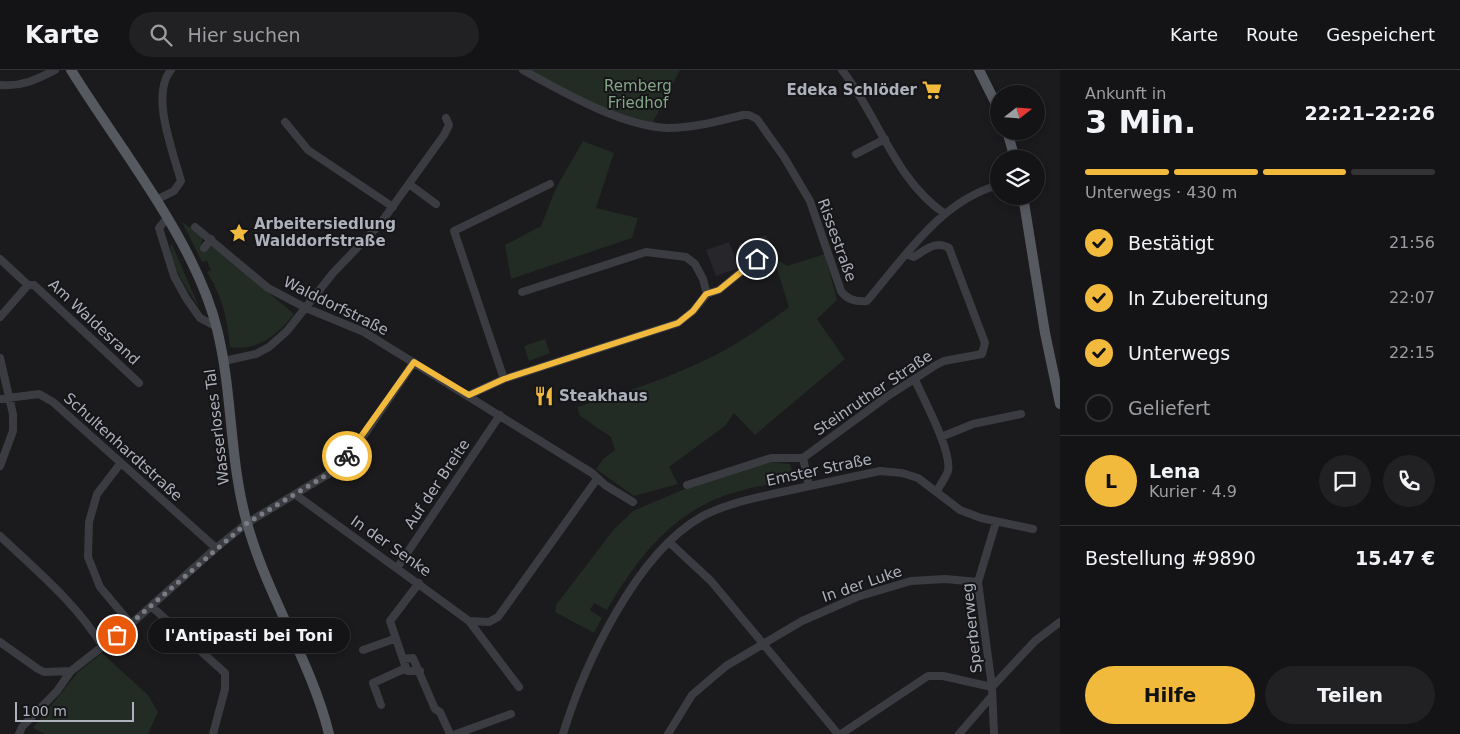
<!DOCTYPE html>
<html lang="de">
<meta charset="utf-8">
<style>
:root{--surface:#141416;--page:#212123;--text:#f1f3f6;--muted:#9d9ea1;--line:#333335;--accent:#f2ba3d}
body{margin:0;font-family:"DejaVu Sans",sans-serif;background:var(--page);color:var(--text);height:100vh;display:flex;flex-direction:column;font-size:19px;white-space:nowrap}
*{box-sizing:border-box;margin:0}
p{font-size:16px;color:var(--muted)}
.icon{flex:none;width:28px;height:28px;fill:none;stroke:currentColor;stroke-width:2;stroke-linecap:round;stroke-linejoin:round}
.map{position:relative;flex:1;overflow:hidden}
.sheet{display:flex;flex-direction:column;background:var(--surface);width:400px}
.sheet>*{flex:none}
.needle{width:32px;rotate:73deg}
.tools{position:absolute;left:990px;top:15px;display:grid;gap:10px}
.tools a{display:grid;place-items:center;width:55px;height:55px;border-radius:50%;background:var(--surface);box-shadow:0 2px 8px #0003,0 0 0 1px var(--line);font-size:25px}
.scale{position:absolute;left:15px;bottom:12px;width:119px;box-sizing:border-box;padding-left:5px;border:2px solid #adb1bc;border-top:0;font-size:14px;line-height:18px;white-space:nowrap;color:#adb1bc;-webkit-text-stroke:4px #161518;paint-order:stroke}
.pin{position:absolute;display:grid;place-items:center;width:42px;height:42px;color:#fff;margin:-21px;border:2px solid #fff;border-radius:50%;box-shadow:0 1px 5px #0007}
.courier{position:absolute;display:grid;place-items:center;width:50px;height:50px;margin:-25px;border:4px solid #f2ba3d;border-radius:50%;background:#fff;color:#222;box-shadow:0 1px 6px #0007}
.bubble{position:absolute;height:35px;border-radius:18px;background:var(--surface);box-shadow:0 2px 8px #0003,0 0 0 1px var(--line);font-size:16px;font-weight:600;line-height:35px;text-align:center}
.headline em{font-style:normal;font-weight:600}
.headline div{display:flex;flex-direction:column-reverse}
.headline{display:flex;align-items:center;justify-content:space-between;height:85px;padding:0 25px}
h1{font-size:32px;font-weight:600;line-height:38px}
.bar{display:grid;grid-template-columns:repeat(4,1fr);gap:8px 5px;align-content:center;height:60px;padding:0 25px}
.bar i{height:6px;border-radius:4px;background:var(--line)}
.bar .on{background:var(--accent)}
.bar p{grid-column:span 4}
.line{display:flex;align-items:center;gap:12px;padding:0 25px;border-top:1px solid var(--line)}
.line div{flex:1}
.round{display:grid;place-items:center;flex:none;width:52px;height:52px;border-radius:26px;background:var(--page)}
ol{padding:0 25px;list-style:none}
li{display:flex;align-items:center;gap:15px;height:55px}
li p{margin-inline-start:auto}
li .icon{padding:5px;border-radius:50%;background:var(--accent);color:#111;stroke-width:4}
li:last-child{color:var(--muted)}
li i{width:28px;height:28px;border:2px solid var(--line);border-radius:50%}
.primary-button{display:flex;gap:10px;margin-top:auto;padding:10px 25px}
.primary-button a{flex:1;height:58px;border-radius:30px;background:var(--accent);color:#111;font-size:20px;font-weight:600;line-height:58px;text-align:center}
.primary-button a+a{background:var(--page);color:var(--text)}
header{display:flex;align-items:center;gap:30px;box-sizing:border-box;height:70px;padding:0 25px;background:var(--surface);border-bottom:1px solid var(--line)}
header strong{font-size:24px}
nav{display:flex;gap:28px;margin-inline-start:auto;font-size:18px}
.search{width:350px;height:45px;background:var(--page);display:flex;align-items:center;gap:12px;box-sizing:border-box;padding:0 18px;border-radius:28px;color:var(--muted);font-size:19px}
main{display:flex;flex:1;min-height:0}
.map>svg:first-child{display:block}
.built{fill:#27262a}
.green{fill:#222b24}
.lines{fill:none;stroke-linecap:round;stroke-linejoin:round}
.minor{stroke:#3b3c42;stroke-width:8}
.major{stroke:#575961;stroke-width:10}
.done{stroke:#7a7c84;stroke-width:5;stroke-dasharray:0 9}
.route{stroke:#f2ba3d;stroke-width:6}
.labels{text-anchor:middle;stroke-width:4;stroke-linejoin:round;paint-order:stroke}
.park-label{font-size:15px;fill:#84a788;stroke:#161518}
.poi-label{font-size:15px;font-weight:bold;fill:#adb1bc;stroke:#161518;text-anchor:start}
.street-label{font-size:15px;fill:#adb1bc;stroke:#161518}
</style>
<header>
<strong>Karte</strong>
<div class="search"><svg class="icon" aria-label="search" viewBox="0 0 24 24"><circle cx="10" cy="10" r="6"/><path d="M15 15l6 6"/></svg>Hier suchen</div>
<nav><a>Karte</a><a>Route</a><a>Gespeichert</a></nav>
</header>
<main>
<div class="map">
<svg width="1060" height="664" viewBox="0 0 1060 664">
<rect width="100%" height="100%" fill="#1b1a1d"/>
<path class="built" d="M766 165 770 175 744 196 738 175Z
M729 172 739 198 716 206 706 180Z"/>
<path class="green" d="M524 0H680L652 54 589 35Z
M583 71 614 83 596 138 638 148 632 168 511 209 505 175 541 156 556 118Z
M182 152 203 166 200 178 204 181 210 176 214 177 294 244C279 264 257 282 230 277 227 247 223 229 207 202L211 200 207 191 202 192Z
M171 172 200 239C188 220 168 194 171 172Z
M825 184 837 230 817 249 845 289 755 365 734 343 725 356 669 397 678 414 634 426 596 399 603 389 615 380 611 367 580 346 577 337C619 324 661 311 701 292 732 278 761 258 789 237L773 187 787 196Z
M545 269 550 283 529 291 524 276Z
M771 392 790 394 794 409C771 414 748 418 726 425 670 445 636 490 607 540L594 533 590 540 602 548 594 563 555 542 556 535 614 459 633 441 687 418Z
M102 583 148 625 158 642 148 664H45L33 658 78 602Z"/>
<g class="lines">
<path class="minor" d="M523 0C563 22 621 56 668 58 693 58 719 51 743 45H749L757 49 784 87 810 131 841 221C847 230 856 232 867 231 904 188 941 130 999 115
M842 0C879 47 894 109 945 144
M0 15C21 17 36 10 55 0
M285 52 308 80 393 137
M856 84 885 69
M409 114 436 134
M156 130 174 121 181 111C173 81 150 25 171 0
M167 148 159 158 174 206 186 228 200 248 217 257
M195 157 268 218 306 238 364 262 592 403 605 415 633 432
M204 178 211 169
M0 189 28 215H34L139 313
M522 222 646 182 686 187 695 194 703 209 707 224
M0 247 28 215
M0 288 13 344V361L0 396
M224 291 256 284 269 277 287 261 333 203 380 154 444 65 449 55 446 48
M504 309 454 161 550 114
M915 310C924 330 952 381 948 401 946 407 940 415 937 421
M469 325 504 309 678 253 693 241 707 224 719 220 769 179
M0 329 39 324 53 332 216 478
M941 367 973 354 1021 344
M803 388 809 416
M120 394 97 424 89 452 88 487 100 517 131 554
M687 415 771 388H803L885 328 936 295 944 291 982 284 985 273 949 178C936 170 925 180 914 187L907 184
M296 425 469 551 489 552 498 547 597 409
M0 466C37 501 76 533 103 577
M669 472 711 511 838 664
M397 498 500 345
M419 513 390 551 407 601H420
M151 536 225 603V619L213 664
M469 551 519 617
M0 572 38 599 44 602 71 601
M363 580 394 569
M403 589 413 588 435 639 440 642 450 664
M992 617 1035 571 1060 552
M381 635 373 613 406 598
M19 664 22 657 57 621 71 601 131 554 216 478 247 453 335 400 358 374 414 292
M456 664 511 644
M563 664C584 595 636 484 701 447 725 434 751 429 777 423 811 416 846 408 880 401L902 403 918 408 960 440 981 448 1033 459
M668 664 692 625 726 596 802 551 857 527 911 511 945 509 978 512
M841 664 928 606H943L992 617
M959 664 991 627
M994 664 992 617 978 512 996 452"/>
<path class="major" d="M71 0C119 78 195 170 217 259 233 323 229 390 247 453 267 526 311 591 329 664
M979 0 999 40
M1007 61 1015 89
M1023 126 1045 263 1060 334"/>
</g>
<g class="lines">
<path class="done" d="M117 565 247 453 335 400 347 386"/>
<path class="route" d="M347 386 414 292 469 325 504 309 678 253 693 241 706 224 719 220 757 189"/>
</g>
<defs>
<symbol id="supermarket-bare" viewBox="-9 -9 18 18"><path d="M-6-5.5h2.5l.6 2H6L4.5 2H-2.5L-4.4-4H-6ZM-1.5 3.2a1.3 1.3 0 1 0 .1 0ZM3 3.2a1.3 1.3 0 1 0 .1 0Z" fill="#f2ba3d" stroke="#161518" stroke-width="2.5" paint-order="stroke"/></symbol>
<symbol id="sight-bare" viewBox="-9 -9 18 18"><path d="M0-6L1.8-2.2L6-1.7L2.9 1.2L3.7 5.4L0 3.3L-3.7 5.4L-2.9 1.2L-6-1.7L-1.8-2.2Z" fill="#f2ba3d" stroke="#161518" stroke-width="2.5" paint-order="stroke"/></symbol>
<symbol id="restaurant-bare" viewBox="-9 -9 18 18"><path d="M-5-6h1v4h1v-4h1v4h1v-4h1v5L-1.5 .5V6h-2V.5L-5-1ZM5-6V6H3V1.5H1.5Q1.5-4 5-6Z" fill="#f2ba3d" stroke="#161518" stroke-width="2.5" paint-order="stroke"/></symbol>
</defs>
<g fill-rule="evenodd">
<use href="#supermarket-bare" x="918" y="6" width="28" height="28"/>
<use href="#sight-bare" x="225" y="149" width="28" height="28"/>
<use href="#restaurant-bare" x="530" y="312" width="28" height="28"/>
</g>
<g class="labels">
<g class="park-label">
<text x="638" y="21">Remberg<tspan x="638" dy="17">Friedhof</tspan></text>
</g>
<g class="poi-label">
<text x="917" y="25" text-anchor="end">Edeka Schlöder</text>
<text x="254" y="159">Arbeitersiedlung<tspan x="254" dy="17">Walddorfstraße</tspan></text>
<text x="559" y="331">Steakhaus</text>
</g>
<g class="street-label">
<text transform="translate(837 170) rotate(70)" y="5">Rissestraße</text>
<text transform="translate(336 236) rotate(26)" y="5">Walddorfstraße</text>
<text transform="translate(94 252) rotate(43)" y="5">Am Waldesrand</text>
<text transform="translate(873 323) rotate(-34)" y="5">Steinruther Straße</text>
<text transform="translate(217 357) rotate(-97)" y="5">Wasserloses Tal</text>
<text transform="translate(123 377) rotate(42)" y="5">Schultenhardtstraße</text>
<text transform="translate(819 400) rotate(-12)" y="5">Emster Straße</text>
<text transform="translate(437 414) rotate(-56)" y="5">Auf der Breite</text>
<text transform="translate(391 476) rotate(35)" y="5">In der Senke</text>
<text transform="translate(862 514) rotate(-19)" y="5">In der Luke</text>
<text transform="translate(972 558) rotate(-96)" y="5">Sperberweg</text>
</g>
</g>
</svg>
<div class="tools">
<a><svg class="needle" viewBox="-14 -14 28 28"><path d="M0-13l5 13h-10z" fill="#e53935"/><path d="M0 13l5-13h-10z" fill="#9d9ea1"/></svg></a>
<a><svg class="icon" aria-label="layers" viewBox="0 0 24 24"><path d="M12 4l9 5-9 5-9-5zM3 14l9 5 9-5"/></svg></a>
</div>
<div class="scale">100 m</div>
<div class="pin" style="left:117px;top:565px;background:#ea580c"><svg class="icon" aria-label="bag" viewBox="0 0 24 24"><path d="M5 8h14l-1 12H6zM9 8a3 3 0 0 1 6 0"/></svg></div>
<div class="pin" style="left:757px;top:189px;background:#1f2937"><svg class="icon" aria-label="home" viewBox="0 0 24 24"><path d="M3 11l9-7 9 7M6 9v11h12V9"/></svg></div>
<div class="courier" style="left:347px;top:386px"><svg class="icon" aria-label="bike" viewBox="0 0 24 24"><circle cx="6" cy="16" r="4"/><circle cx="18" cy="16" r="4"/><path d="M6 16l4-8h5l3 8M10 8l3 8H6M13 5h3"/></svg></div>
<div class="bubble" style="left:148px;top:548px;width:202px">l'Antipasti bei Toni</div>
</div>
<section class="sheet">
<div class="headline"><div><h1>3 Min.</h1><p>Ankunft in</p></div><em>22:21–22:26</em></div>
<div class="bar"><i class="on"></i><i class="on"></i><i class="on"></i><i></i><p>Unterwegs · 430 m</p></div>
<ol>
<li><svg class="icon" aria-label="check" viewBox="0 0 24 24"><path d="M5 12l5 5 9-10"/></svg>Bestätigt<p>21:56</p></li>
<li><svg class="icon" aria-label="check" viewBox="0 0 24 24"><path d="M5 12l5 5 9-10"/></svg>In Zubereitung<p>22:07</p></li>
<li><svg class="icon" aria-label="check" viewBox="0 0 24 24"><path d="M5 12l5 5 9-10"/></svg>Unterwegs<p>22:15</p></li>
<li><i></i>Geliefert</li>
</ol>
<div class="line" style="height:90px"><b class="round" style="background:var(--accent);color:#111">L</b><div><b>Lena</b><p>Kurier · 4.9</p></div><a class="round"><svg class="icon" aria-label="chat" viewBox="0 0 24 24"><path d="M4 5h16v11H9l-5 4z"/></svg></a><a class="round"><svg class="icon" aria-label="phone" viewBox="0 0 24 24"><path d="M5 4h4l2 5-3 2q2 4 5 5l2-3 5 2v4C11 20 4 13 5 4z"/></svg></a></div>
<div class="line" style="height:65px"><div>Bestellung #9890</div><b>15.47 €</b></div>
<div class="primary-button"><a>Hilfe</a><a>Teilen</a></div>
</section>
</main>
